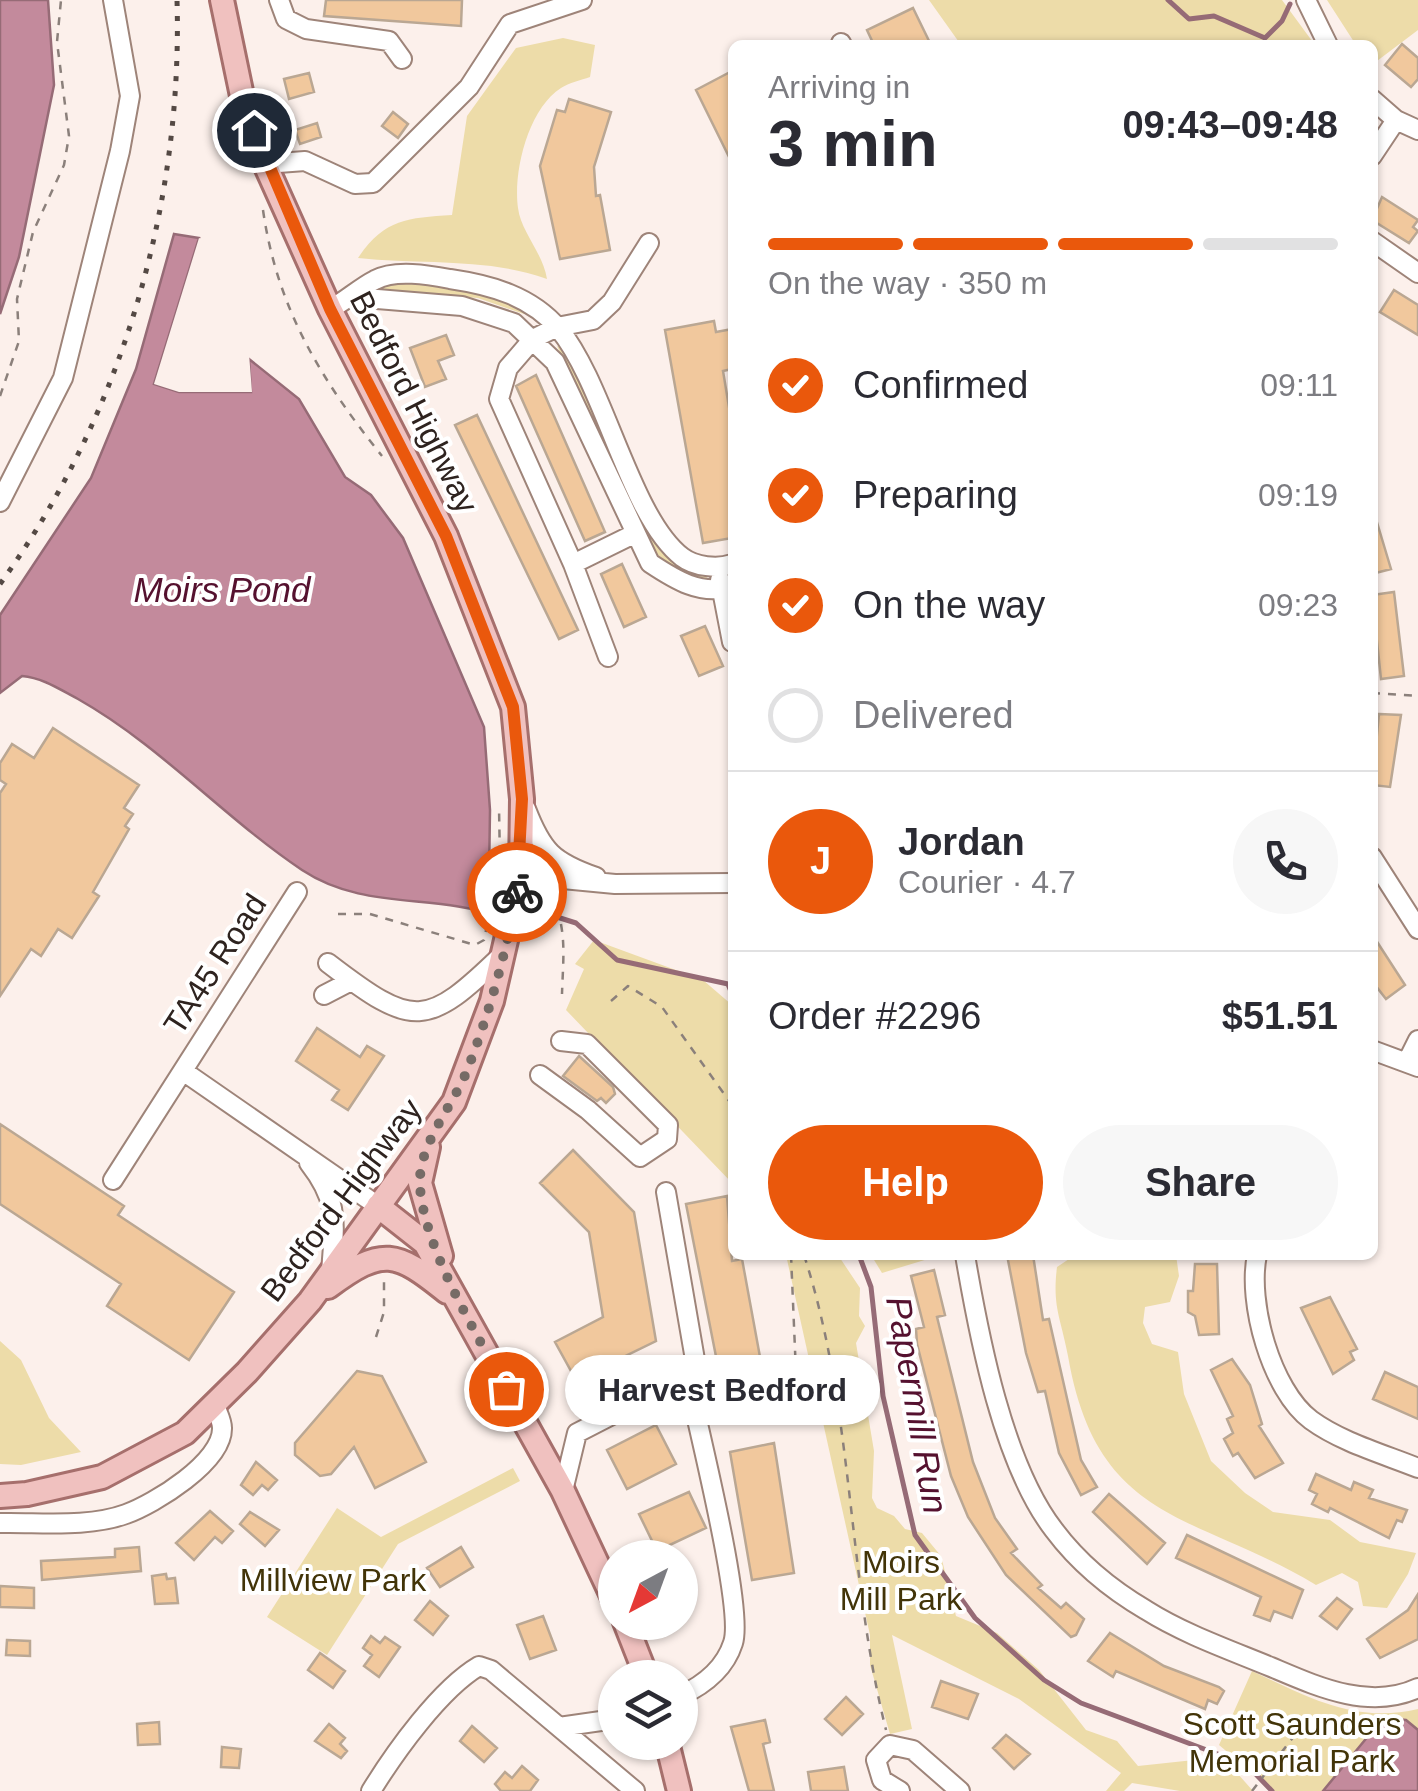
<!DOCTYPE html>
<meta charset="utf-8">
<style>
:root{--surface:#fff;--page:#f7f7f7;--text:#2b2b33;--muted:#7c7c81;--line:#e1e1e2;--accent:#ea580c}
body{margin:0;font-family:Helvetica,sans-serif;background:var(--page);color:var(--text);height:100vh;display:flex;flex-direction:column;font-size:38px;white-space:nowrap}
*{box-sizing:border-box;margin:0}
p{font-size:32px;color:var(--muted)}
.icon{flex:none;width:55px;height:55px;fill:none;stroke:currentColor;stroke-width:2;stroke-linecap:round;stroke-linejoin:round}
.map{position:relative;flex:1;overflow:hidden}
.side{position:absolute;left:728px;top:40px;width:650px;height:1220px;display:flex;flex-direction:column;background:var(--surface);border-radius:15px;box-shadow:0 2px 8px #0004}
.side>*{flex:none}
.needle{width:65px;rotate:221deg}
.fabs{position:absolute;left:598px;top:1540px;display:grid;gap:20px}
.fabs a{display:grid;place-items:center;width:100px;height:100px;border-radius:50%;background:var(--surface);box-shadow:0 2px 8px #0004;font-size:50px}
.pin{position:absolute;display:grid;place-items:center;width:85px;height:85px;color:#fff;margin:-42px;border:5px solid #fff;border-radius:50%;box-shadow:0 2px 10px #0007}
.courier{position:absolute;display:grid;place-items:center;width:100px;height:100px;margin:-50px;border:8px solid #ea580c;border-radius:50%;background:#fff;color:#222;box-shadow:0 2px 12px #0007}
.bubble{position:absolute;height:70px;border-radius:35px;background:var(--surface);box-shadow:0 2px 8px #0004;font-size:32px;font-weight:700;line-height:70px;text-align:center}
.summary em{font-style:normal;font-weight:700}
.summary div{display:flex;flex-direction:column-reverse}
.summary{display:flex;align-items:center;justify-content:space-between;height:170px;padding:0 40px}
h1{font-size:65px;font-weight:700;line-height:75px}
.bar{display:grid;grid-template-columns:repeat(4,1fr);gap:15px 10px;align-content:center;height:120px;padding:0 40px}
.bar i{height:12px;border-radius:8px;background:var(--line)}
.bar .current{background:var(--accent)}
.bar p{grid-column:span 4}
.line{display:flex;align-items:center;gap:25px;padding:0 40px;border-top:2px solid var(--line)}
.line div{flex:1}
.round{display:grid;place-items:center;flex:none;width:105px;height:105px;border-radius:52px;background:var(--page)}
ol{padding:0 40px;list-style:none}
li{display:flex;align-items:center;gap:30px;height:110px}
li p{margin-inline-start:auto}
li .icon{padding:10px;border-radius:50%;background:var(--accent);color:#fff;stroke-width:4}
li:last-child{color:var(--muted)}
li i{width:55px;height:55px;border:5px solid var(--line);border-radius:50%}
.button{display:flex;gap:20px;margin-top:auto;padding:20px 40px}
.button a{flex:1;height:115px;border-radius:60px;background:var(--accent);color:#fff;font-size:40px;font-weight:700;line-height:115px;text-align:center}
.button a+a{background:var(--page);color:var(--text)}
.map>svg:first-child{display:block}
.green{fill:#eddca9}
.water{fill:#c38a9c;stroke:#966b76;stroke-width:2.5}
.pier{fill:#fcf0eb}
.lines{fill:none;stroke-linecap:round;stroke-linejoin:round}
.stream{stroke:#966b76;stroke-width:5}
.building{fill:#f1c89d;stroke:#baa793;stroke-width:2.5}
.minor-casing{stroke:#9e8479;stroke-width:22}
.major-casing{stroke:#a66f6c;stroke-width:28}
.path{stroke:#8b807b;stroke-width:2.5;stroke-dasharray:8 8;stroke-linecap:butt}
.minor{stroke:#fff;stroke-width:18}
.major{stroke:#f0c1bf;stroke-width:22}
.rail{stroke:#544944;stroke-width:5;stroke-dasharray:5 10;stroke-linecap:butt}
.done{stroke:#766b66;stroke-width:10;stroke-dasharray:0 18}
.route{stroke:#ea580c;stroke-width:12}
.labels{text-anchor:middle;stroke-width:8;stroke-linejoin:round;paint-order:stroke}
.street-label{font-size:32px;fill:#2e231f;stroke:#fff}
.park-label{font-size:32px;fill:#423408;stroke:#fff}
.water-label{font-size:35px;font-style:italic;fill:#55112f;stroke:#fff}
</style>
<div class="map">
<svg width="1418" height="1791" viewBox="0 0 1418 1791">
<rect width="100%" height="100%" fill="#fcf0eb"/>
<path class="green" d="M929 0H1282L1315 45H961Z
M1327 0H1418V30L1373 64 1372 45H1356Z
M563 38 595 45 590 77C581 80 569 83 561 88 528 109 513 172 518 208 521 232 543 253 547 279 485 257 422 265 358 258 384 219 407 218 452 215L467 116 516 48Z
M397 282 498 294 527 311 524 314 478 298 371 290Z
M557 346 565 349 659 547 672 559 708 574 706 580 681 573 654 552Z
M594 940 703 980 732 1005V1183L566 1010 584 969 575 964Z
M786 1255H838L860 1288 859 1316 865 1326 856 1343 874 1451 872 1498 877 1508 894 1516 905 1529 922 1533 941 1556 956 1616 997 1633 1039 1670 1086 1730 1117 1741 1138 1766 1194 1760 1238 1774 1253 1791H1180L1132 1783 1124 1791H1106L1121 1773 1019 1699 892 1635 912 1729 890 1734 870 1665V1635Z
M871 1255H941L882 1273Z
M1075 1255H1176L1179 1276 1170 1302 1145 1307 1143 1323 1152 1344 1178 1352 1184 1394 1211 1461 1245 1493 1273 1512 1330 1520 1360 1542 1416 1553 1408 1574 1387 1608 1363 1606 1358 1582 1342 1573 1316 1585C1195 1512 1097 1525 1068 1356 1061 1318 1052 1307 1057 1267Z
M0 1341 21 1360 49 1418 81 1452 21 1465 0 1464Z
M513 1468 520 1481 398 1544 327 1655 267 1617 337 1508 381 1537Z
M1252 1671C1308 1697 1355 1724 1418 1709V1730L1406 1720 1383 1718 1323 1791H1274L1219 1745Z"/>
<path class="water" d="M0 0H48L54 85 19 257 0 314Z
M174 234 199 238 154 384 179 392H251L249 359 299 399 345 477 371 495 403 538 484 727 490 810 489 877 504 891 500 917C433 893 364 911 302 870 223 817 161 746 78 699 59 689 43 678 22 676L0 693V615L91 478 136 369Z
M1383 1718 1406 1720 1418 1730V1791H1323Z"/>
<path class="pier" d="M199 238 204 240 159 382 179 387 247 388 244 359 249 354 252 392H179L154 384Z"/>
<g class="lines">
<path class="stream" d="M1168 0 1189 19 1214 16 1265 38 1282 21 1290 4
M522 906 576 923 617 960 728 984 732 994
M859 1255 871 1287 883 1396 915 1535 975 1618 1044 1680 1081 1703 1247 1765 1272 1791"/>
</g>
<path class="building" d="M326 0H462L461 26 324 16Z
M913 8 931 45H874L867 30Z
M1402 44 1418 58V79L1411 87 1385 65Z
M732 71V163L696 90Z
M309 73 314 92 289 99 284 79Z
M569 99 611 112 594 167 596 196 600 195 610 250 560 259 540 166 557 110 565 112Z
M393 112 408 124 398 138 382 126Z
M317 123 321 137 300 144 295 130Z
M1382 197 1418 220 1413 227 1418 231 1409 243 1372 220Z
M1394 290 1418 305V335L1380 312Z
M714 321 716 332 732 329V369L723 371 732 425V538L703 543 665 330Z
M446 335 454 355 438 361 446 379 425 387 410 348Z
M536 375 605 532 585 541 516 386Z
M477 415 578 630 559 639 455 425Z
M1376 519 1391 569 1372 574V520Z
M622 564 646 617 624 627 601 574Z
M1394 592 1404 676 1381 679 1372 595Z
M705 626 723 666 699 676 681 636Z
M1379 714 1401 715 1390 787 1372 785Z
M53 728 139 785 124 808 133 814 125 826 129 829 93 892 99 896 72 938 58 929 41 956 31 949 0 996V793L6 784 0 780V763L12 744 34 758Z
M1372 934 1405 985 1386 999 1372 981Z
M317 1028 360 1057 367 1046 384 1056 348 1110 332 1100 339 1090 296 1061Z
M579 1056 613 1087 615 1094 606 1103 601 1098 597 1101 563 1076Z
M0 1124 124 1206 118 1215 234 1292 189 1360 107 1306 121 1284 0 1204Z
M573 1150 634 1212 656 1341 576 1380 555 1342 603 1317 589 1232 540 1183Z
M727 1196 732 1261 742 1259 765 1384 723 1392 686 1204Z
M1007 1255H1033L1043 1320 1049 1319 1081 1460 1097 1487 1081 1495 1059 1453 1045 1391 1038 1392 1026 1353Z
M1195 1264H1217L1219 1334 1199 1335 1195 1316 1188 1312V1291H1193Z
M934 1270 945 1315 937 1317 973 1462 995 1518 1017 1549 1011 1553 1042 1585 1038 1588 1061 1608 1066 1603 1084 1619 1076 1635 1071 1637 1006 1575 968 1517 951 1476 917 1344 916 1329 924 1327 911 1276Z
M1330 1297 1357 1349 1350 1352 1354 1360 1333 1374 1301 1308Z
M1232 1359 1250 1385 1262 1424 1259 1426 1283 1463 1255 1478 1238 1453 1233 1456 1224 1439 1233 1433 1227 1419 1233 1416 1211 1370Z
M357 1371 382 1376 426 1462 375 1488 354 1447 331 1474 320 1476 295 1455V1443Z
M1385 1372 1418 1387V1419L1373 1399Z
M656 1425 676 1464 627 1489 607 1450Z
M774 1443 794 1573 752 1580 730 1452Z
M256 1462 277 1480 268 1490 262 1485 253 1495 241 1485Z
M1316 1474 1351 1490 1354 1482 1373 1490 1369 1498 1407 1510 1402 1522 1397 1520 1389 1538 1330 1508 1328 1512 1312 1504 1317 1494 1309 1490Z
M689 1492 706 1528 657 1551 639 1514Z
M1109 1494 1165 1543 1147 1564 1093 1512Z
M210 1511 233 1531 222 1543 215 1537 194 1560 176 1543Z
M250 1512 279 1530 265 1546 240 1524Z
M1187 1535 1303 1590 1292 1618 1274 1611 1270 1621 1254 1615 1261 1597 1176 1558Z
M139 1547 141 1571 42 1580 41 1561 115 1557V1549Z
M461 1547 473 1567 440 1587 427 1568Z
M166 1574 167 1579 175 1578 178 1603 155 1604 152 1576Z
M0 1586 34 1588V1608L0 1607Z
M1418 1594V1639L1380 1658 1367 1639 1408 1610Z
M1337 1598 1352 1609 1337 1629 1320 1616Z
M430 1601 448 1616 433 1635 415 1620Z
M543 1616 556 1650 530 1659 517 1625Z
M1110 1633 1164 1666 1219 1687 1224 1691 1217 1704 1208 1700 1205 1709 1116 1671 1113 1677 1088 1661Z
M371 1636 380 1643 385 1637 400 1647 379 1677 364 1666 372 1655 363 1648Z
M7 1640 30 1641V1656L6 1655Z
M320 1653 345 1671 333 1688 308 1670Z
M941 1681 978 1694 968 1719 932 1707Z
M846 1697 863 1714 842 1735 825 1719Z
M765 1720 770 1742 763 1744 774 1791H749L731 1727Z
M159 1722 160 1744 138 1745 137 1724Z
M329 1724 345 1738 340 1744 347 1751 341 1758 315 1741Z
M472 1726 497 1748 484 1762 460 1741Z
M1006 1735 1030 1754 1014 1769 993 1748Z
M222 1747 241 1749 239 1768 221 1767Z
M522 1766 538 1780 530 1791H501L495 1784 505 1772 512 1778Z
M844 1767 848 1791H811L808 1772Z"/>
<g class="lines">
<defs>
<path id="minor" d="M279 0 286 19 306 29 389 41 402 59
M1306 0 1328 45
M841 43 842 45
M1372 99 1396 120 1418 130
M1372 156 1396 120
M265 164 305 161 355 184 373 183 469 87 510 24 582 0
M1372 241 1418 273
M353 297 462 306 514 323 555 362 650 563C674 579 702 597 732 586
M330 309C346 301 359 288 375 280 395 269 429 275 450 279 491 285 531 296 559 329 605 385 630 517 682 557 695 567 718 569 732 564
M0 502 63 378 120 151 130 96 113 0
M573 564 634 534
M720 580 732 642
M608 657 573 564 499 399 508 368 533 339 557 327 593 320 612 302 649 243
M526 809C542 851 553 862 596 877
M1372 857 1418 929
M521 875 615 884 732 883
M328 963C414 1029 426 1029 504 953
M324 995 351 981
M1372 1050 1418 1067
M1407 1062 1418 1040
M183 1071 378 1206
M540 1075 588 1110 640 1157 667 1139 668 1125 587 1044 561 1041
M309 1163C341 1204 334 1225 331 1273
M113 1180 297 892
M666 1192 698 1377 692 1397
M965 1255C979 1337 1003 1464 1054 1530 1078 1562 1112 1590 1146 1610 1184 1634 1230 1650 1271 1667 1316 1686 1369 1711 1418 1688
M1257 1255C1247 1302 1271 1390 1311 1420 1341 1442 1383 1454 1418 1468
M563 1491 577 1433 647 1397H692C701 1440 744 1611 733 1643 725 1668 704 1685 680 1696
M0 1523C39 1522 88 1528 126 1514 154 1504 223 1462 222 1428 222 1420 217 1412 215 1405
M559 1727 635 1791
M371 1791C395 1752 440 1689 479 1666L491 1670 559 1727 615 1719
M900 1791 882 1780 876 1760 890 1745 913 1750 960 1791"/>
<path id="major" d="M428 1147 420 1183 441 1256
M378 1206 425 1243 563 1491 615 1602
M328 1287C383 1246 396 1251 447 1292
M0 1496 27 1494 102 1477 185 1433 247 1372 310 1301 454 1102 492 1001 521 875 522 799 513 707 446 536 330 309 265 164 242 96 222 0
M625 1622 647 1678
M667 1742 679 1791"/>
</defs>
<use href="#minor" class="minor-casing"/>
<use href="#major" class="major-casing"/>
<path class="path" d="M263 210C277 308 321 380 382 456
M0 396 19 341 17 299 33 232 64 165 69 136 57 42 61 0
M1372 693 1418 696
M550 894C568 926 563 958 562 994
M338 914H370L475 945 484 940 500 862 499 807
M611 1001 628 986 662 1007 732 1105
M804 1255C854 1409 847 1574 886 1730
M376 1337 384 1312V1279
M775 1418 796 1373 791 1255
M1252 1791 1304 1723C1329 1714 1356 1728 1383 1717"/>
<use href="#minor" class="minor"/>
<use href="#major" class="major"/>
<path class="rail" d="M0 584C121 417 183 206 177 0"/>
</g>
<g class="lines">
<path class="done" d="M506 1389C476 1332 425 1251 420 1187 417 1144 454 1106 468 1068 490 1011 506 953 517 892"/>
<path class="route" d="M254 130 330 309 446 536 513 707 522 799 517 892"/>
</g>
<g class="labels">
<g class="street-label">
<text transform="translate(414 402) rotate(63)" y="11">Bedford Highway</text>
<text transform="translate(215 964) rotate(-57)" y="11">TA45 Road</text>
<text transform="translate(341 1200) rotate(-53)" y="11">Bedford Highway</text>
</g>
<g class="park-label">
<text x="901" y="1573">Moirs<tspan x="901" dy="37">Mill Park</tspan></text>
<text x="333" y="1591">Millview Park</text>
<text x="1292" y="1735">Scott Saunders<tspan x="1292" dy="37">Memorial Park</tspan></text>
</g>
<g class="water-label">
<text x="222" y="602">Moirs Pond</text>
<text transform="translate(917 1405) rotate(80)" y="12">Papermill Run</text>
</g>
</g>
</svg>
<div class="fabs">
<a><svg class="needle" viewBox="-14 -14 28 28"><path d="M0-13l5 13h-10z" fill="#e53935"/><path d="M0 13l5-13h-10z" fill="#7c7c81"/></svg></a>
<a><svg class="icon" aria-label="layers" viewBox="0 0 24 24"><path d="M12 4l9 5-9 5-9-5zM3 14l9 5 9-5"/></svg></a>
</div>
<div class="pin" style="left:506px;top:1389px;background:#ea580c"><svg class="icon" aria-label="bag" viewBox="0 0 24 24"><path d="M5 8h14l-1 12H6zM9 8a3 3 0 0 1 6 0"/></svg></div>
<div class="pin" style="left:254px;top:130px;background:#1f2937"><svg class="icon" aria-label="home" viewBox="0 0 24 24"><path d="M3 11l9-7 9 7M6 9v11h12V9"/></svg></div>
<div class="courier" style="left:517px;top:892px"><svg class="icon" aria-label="bike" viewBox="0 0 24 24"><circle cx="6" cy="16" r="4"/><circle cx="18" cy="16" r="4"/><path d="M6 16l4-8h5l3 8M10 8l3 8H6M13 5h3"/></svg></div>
<div class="bubble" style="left:565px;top:1355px;width:315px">Harvest Bedford</div>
<section class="side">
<div class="summary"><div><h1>3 min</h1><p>Arriving in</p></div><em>09:43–09:48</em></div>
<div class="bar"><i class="current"></i><i class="current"></i><i class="current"></i><i></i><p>On the way · 350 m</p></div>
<ol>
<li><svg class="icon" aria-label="check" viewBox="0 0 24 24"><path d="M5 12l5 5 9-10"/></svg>Confirmed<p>09:11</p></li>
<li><svg class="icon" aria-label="check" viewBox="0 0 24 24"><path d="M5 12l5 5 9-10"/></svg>Preparing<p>09:19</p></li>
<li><svg class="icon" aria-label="check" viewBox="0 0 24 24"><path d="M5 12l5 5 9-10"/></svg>On the way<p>09:23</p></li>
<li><i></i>Delivered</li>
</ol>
<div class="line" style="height:180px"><b class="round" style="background:var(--accent);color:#fff">J</b><div><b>Jordan</b><p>Courier · 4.7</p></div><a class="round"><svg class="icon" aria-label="phone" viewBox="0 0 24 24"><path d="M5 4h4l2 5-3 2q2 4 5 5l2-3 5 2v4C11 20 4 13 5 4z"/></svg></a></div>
<div class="line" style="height:130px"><div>Order #2296</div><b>$51.51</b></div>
<div class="button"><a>Help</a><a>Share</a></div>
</section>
</div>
